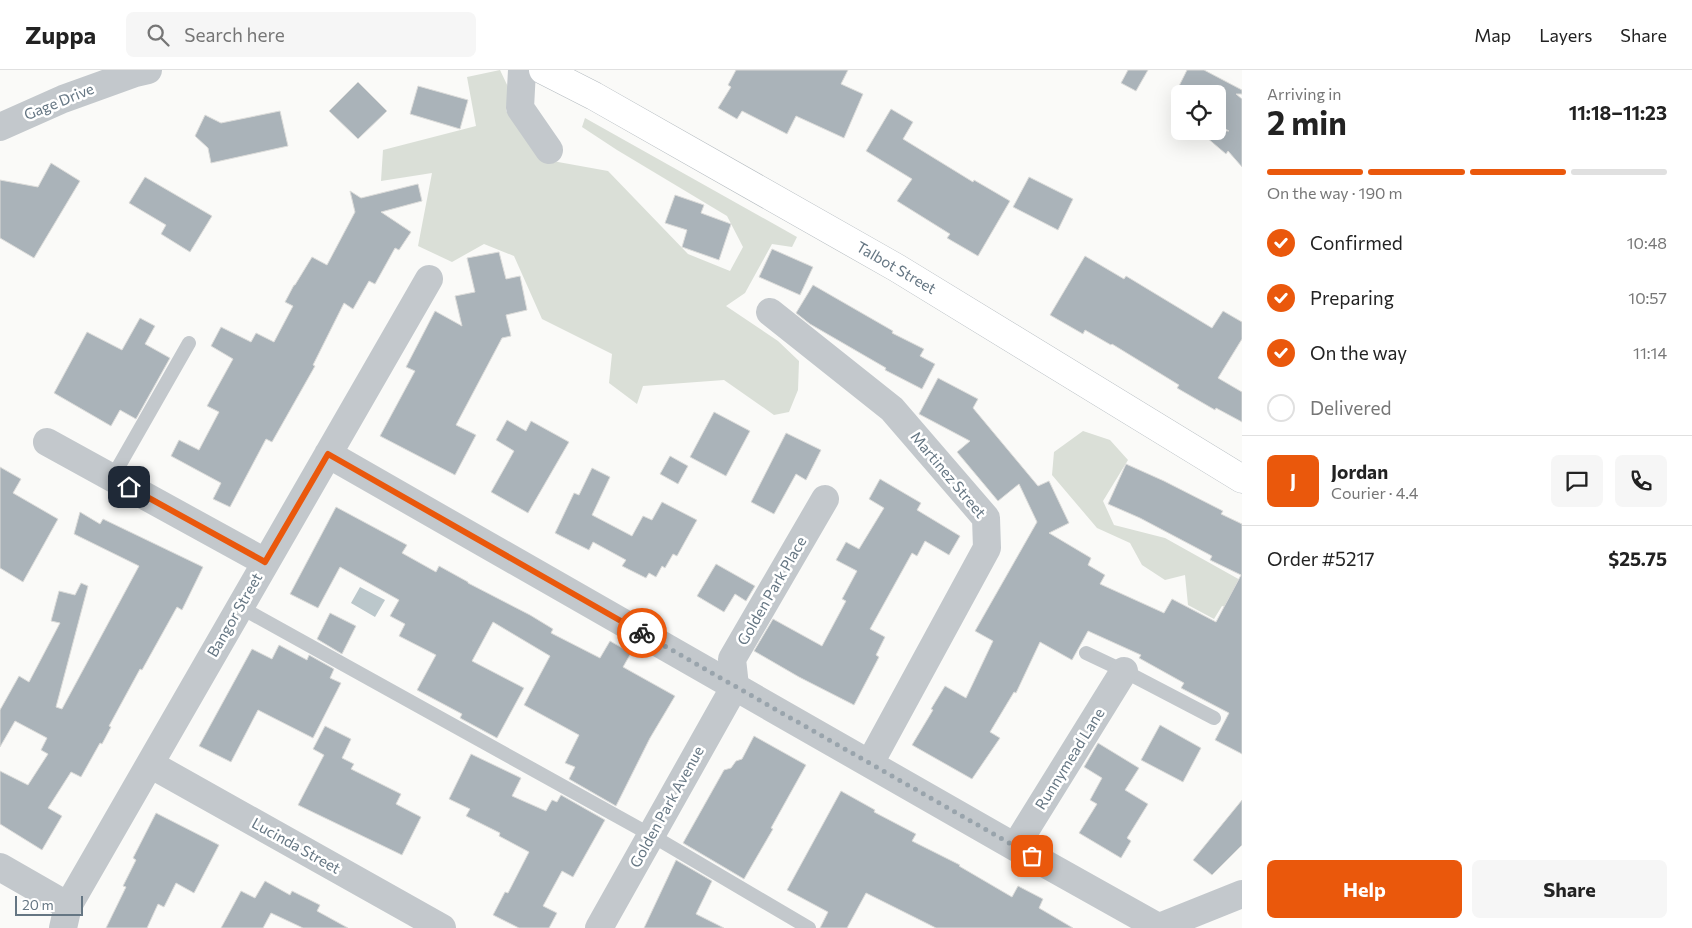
<!DOCTYPE html>
<meta charset="utf-8">
<style>
:root{--surface:#fff;--page:#f6f6f6;--text:#222;--muted:#767676;--line:#e0e0e0;--accent:#ea580c}
body{margin:0;font-family:Commissioner,sans-serif;background:var(--page);color:var(--text);height:100vh;display:flex;flex-direction:column;font-size:19px;white-space:nowrap}
*{box-sizing:border-box;margin:0}
p{font-size:16px;color:var(--muted)}
.icon{flex:none;width:28px;height:28px;fill:none;stroke:currentColor;stroke-width:2;stroke-linecap:round;stroke-linejoin:round}
.map{position:relative;flex:1;overflow:hidden}
.panel{display:flex;flex-direction:column;background:var(--surface);width:450px}
.panel>*{flex:none}
.buttons{position:absolute;left:1171px;top:15px;display:grid;gap:10px}
.buttons a{display:grid;place-items:center;width:55px;height:55px;border-radius:8px;background:var(--surface);box-shadow:0 5px 20px #0002;font-size:25px}
.scale{position:absolute;left:15px;bottom:12px;width:68px;box-sizing:border-box;padding-left:5px;border:2px solid #657683;border-top:0;font-size:14px;line-height:18px;white-space:nowrap;color:#657683;-webkit-text-stroke:4px #fff;paint-order:stroke}
.pin{position:absolute;display:grid;place-items:center;width:42px;height:42px;color:#fff;margin:-21px;border-radius:10px;box-shadow:0 2px 8px #0006}
.courier{position:absolute;display:grid;place-items:center;width:50px;height:50px;margin:-25px;border:4px solid #ea580c;border-radius:50%;background:#fff;color:#222;box-shadow:0 1px 6px #0007}
.headline em{font-style:normal;font-weight:700}
.headline div{display:flex;flex-direction:column-reverse}
.headline{display:flex;align-items:center;justify-content:space-between;height:85px;padding:0 25px}
h1{font-size:32px;font-weight:700;line-height:38px}
.bar{display:grid;grid-template-columns:repeat(4,1fr);gap:8px 5px;align-content:center;height:60px;padding:0 25px}
.bar i{height:6px;border-radius:4px;background:var(--line)}
.bar .active{background:var(--accent)}
.bar p{grid-column:span 4}
.line{display:flex;align-items:center;gap:12px;padding:0 25px;border-top:1px solid var(--line)}
.line div{flex:1}
.round{display:grid;place-items:center;flex:none;width:52px;height:52px;border-radius:8px;background:var(--page)}
ol{padding:0 25px;list-style:none}
li{display:flex;align-items:center;gap:15px;height:55px}
li p{margin-inline-start:auto}
li .icon{padding:5px;border-radius:50%;background:var(--accent);color:#fff;stroke-width:4}
li:last-child{color:var(--muted)}
li i{width:28px;height:28px;border:2px solid var(--line);border-radius:50%}
.action{display:flex;gap:10px;margin-top:auto;padding:10px 25px}
.action a{flex:1;height:58px;border-radius:8px;background:var(--accent);color:#fff;font-size:20px;font-weight:700;line-height:58px;text-align:center}
.action a+a{background:var(--page);color:var(--text)}
header{display:flex;align-items:center;gap:30px;box-sizing:border-box;height:70px;padding:0 25px;background:var(--surface);border-bottom:1px solid var(--line)}
header strong{font-size:24px}
nav{display:flex;gap:28px;margin-inline-start:auto;font-size:18px}
.search{width:350px;height:45px;background:var(--page);display:flex;align-items:center;gap:12px;box-sizing:border-box;padding:0 18px;border-radius:8px;color:var(--muted);font-size:19px}
main{display:flex;flex:1;min-height:0}
.map>svg:first-child{display:block}
.green{fill:#dadfd7}
.water{fill:#bbc7cb}
.building{fill:#aab3b9;stroke:#dcdcda}
.lines{fill:none;stroke-linecap:round;stroke-linejoin:round}
.secondary-casing{stroke:#b3babf;stroke-width:29}
.lane{stroke:#c3c8cc;stroke-width:14}
.street{stroke:#c3c8cc;stroke-width:28}
.secondary{stroke:#fff;stroke-width:28}
.done{stroke:#99a4ac;stroke-width:5;stroke-dasharray:0 9}
.route{stroke:#ea580c;stroke-width:6}
.labels{text-anchor:middle;stroke-width:5;stroke-linejoin:round;paint-order:stroke}
.street-label{font-size:15px;fill:#657683;stroke:#fff}
</style>
<header>
<strong>Zuppa</strong>
<div class="search"><svg class="icon" aria-label="search" viewBox="0 0 24 24"><circle cx="10" cy="10" r="6"/><path d="M15 15l6 6"/></svg>Search here</div>
<nav><a>Map</a><a>Layers</a><a>Share</a></nav>
</header>
<main>
<div class="map">
<svg width="1242" height="858" viewBox="0 0 1242 858">
<rect width="100%" height="100%" fill="#fafaf8"/>
<path class="green" d="M500 0 509 19 506 41 547 90 608 101 688 184 730 201 743 177 727 146 617 80 582 57 585 48 797 167 792 177 772 174 745 223 726 236 778 271 799 291 798 320 789 342 774 345 724 310 643 316 637 334 609 313 612 284 542 249 514 186 484 174 452 192 418 176 432 103 381 111 383 80 476 56 467 7Z
M1083 361 1110 370 1128 390 1103 431 1114 455 1165 468 1242 511V541L1222 536 1214 549 1188 535 1185 505 1165 510 1142 495 1130 473 1097 458 1052 405 1054 382Z"/>
<path class="water" d="M360 517 385 530 375 547 351 533Z"/>
<path class="building" d="M736 0H848L841 14 863 24 844 68 796 46 787 64 742 41 737 49 718 38 731 17 728 15Z
M1128 0H1148L1136 21 1121 13Z
M1187 0H1204L1242 20V24H1236L1242 29V97L1228 81 1226 84 1199 61H1229L1218 55V24H1175Z
M358 12 387 41 358 69 329 41Z
M418 16 468 30 460 59 410 44Z
M891 39 913 52 903 69 973 112 974 110 1010 131 978 186 947 168 950 164 897 131 912 109 866 81Z
M280 41 288 76 211 93 208 78 195 66 205 45 221 53Z
M51 93 80 111 34 188 0 168V110L38 117Z
M145 107 212 146 190 182 161 164 166 155 129 133Z
M1029 107 1073 129 1058 160 1013 137Z
M418 114 422 131 381 142 411 162 399 180 395 178 375 214 369 211 353 239 344 233 313 295 315 296 272 372 266 369 230 437 213 429 221 413 171 386 179 370 199 380 219 342 207 336 233 289 211 276 221 257 251 272 256 263 274 272 293 236 285 232 294 215H295L312 187 327 195 355 142 350 121 361 128Z
M675 125 704 135 701 143 731 154 719 190 682 177 687 160 665 153Z
M772 179 813 197 800 225 759 207Z
M499 182 506 209 520 206 527 240 506 245 511 266 502 268 456 355 476 365 455 405 380 366 415 301 406 297 435 241 462 256 455 226 475 222 467 188Z
M1085 186 1124 209 1126 206 1212 258 1223 241 1242 252V269L1218 308 1242 322V352L1216 338 1215 340 1177 318 1179 315 1112 274 1111 275 1085 260 1083 264 1050 245Z
M813 215 893 261 892 263 924 279 920 286 935 294 922 319 885 300 886 298 810 254 796 243Z
M140 248 155 256 145 274 170 288 136 349 120 340 111 356 54 323 87 262 122 280Z
M938 308 978 329 973 338 1038 416 1049 411 1069 453 1049 463 1091 488 1088 495 1105 505 1100 514 1164 543 1172 529 1216 552 1241 505 1210 490 1212 486 1140 448 1108 434 1126 394 1164 411 1223 441 1221 444 1242 454V684L1215 670 1229 643 1181 618 1184 613 1139 588 1141 585 1088 561 1072 590 1040 572 1016 623 1014 622 990 662 1000 668 972 709 912 675 933 640 931 639 945 616 966 628 993 571 975 561 1037 452 1019 414 998 431 957 382 970 371 919 344Z
M714 342 750 361 726 406 690 387Z
M507 350 526 361 531 351 569 372 528 443 491 422 514 381 496 370Z
M786 363 821 380 806 410 796 404 774 444 751 432Z
M670 386 688 396 678 414 660 404Z
M0 397 21 409 13 423 58 449 23 512 0 498Z
M592 398 610 407 592 445 632 466 643 446 652 450 662 432 697 450 677 486 673 484 665 498 662 496 656 507 649 503 646 508 622 496 626 490 593 472 589 480 555 463 574 423 579 425Z
M880 409 921 433 917 440 960 466 949 485 925 471 917 486 912 483 870 559 885 567 876 585 879 587 854 635 799 607 754 581 773 549 822 576 846 531 842 529 857 501 836 490 846 472 859 479 884 438 869 429Z
M336 437 407 475 402 483 436 502 439 496 468 512V513L530 545 553 559 551 563 600 588 610 571 631 583 623 597 675 626 650 668 616 736 569 709 575 697 565 693 579 665 524 635 550 586 493 552 472 591 524 618 497 668 460 648 462 644 417 620 436 585 399 566 405 554 390 546 399 530 340 497 318 538 290 524Z
M80 442 100 454 103 449 203 497 182 540 177 537 142 600 140 599 109 656 111 657 102 674 100 673 81 707 71 702 48 738 62 746 42 780 0 754V701L28 715 48 684 41 680 47 668 15 651 0 677V640L19 606 29 612 60 553 51 551 59 521 75 525 81 513 88 516 56 637 62 639 139 496 74 464Z
M716 494 755 516 746 531 735 524 724 542 697 526Z
M330 543 356 556 342 584 317 569Z
M279 575 307 590 309 585 334 599 330 608 341 613 313 668 258 640 231 692 199 676 252 579 272 589Z
M1160 655 1201 678 1183 712 1141 690Z
M325 656 351 669 342 688 354 694 351 699 401 724 396 734 421 747 402 785 298 735 324 685 313 679Z
M754 666 806 695 771 758 773 759 744 809 683 773 724 700 731 698 736 691 742 689Z
M1098 673 1139 698 1125 720 1148 734 1127 768 1131 771 1121 788 1079 763 1097 734 1090 730 1102 708 1084 697Z
M471 684 521 708 512 726 546 741 552 730 557 732 561 725 605 750 573 807 562 801 543 836 557 843 549 858H519L493 845 505 822 508 823 529 782 499 766 500 763 466 746 470 739 449 729Z
M841 721 875 740 874 742 916 764 912 771 960 795 959 796 1012 827 1018 816 1043 829 1039 838 1073 858H936L866 823 847 858H820L828 842 787 820Z
M1242 730V775L1212 805 1193 790Z
M156 743 219 775 194 823 176 813 164 837 158 834 147 858H106L126 817 123 816 136 790 133 788Z
M676 790 712 811 696 844 724 858H644Z
M265 811 290 825 292 821 320 835 317 841 348 858H303L271 843 263 858H221L241 821 255 828Z"/>
<g class="lines">
<defs>
<path id="secondary" d="M543 0 594 26 897 198 1242 409"/>
</defs>
<use href="#secondary" class="secondary-casing"/>
<path class="lane" d="M112 408 189 273
M240 537 651 765 809 858
M1086 583 1124 601 1214 648"/>
<path class="street" d="M522 0 520 38 549 80
M0 57 63 29 135 3 148 0
M770 242 892 339 986 448 987 478 870 693
M47 372 265 492
M328 384 1015 777 1158 857
M735 616 732 589 825 429
M150 694 442 858
M1015 777 1124 601
M0 797 68 836
M63 858 68 836 429 209
M599 858 735 616
M1157 858 1242 824"/>
<use href="#secondary" class="secondary"/>
</g>
<g class="lines">
<path class="done" d="M642 563 1032 786"/>
<path class="route" d="M129 417 265 492 328 384 642 563"/>
</g>
<g class="labels">
<g class="street-label">
<text transform="translate(59 32) rotate(-22)" y="5">Gage Drive</text>
<text transform="translate(896 198) rotate(30)" y="5">Talbot Street</text>
<text transform="translate(948 405) rotate(50)" y="5">Martinez Street</text>
<text transform="translate(772 521) rotate(-60)" y="5">Golden Park Place</text>
<text transform="translate(235 545) rotate(-60)" y="5">Bangor Street</text>
<text transform="translate(1070 689) rotate(-58)" y="5">Runnymead Lane</text>
<text transform="translate(667 737) rotate(-61)" y="5">Golden Park Avenue</text>
<text transform="translate(296 776) rotate(29)" y="5">Lucinda Street</text>
</g>
</g>
</svg>
<div class="buttons">
<a><svg class="icon" aria-label="locate" viewBox="0 0 24 24"><circle cx="12" cy="12" r="6"/><path d="M12 2v4M12 18v4M2 12h4M18 12h4"/></svg></a>
</div>
<div class="scale">20 m</div>
<div class="pin" style="left:1032px;top:786px;background:#ea580c"><svg class="icon" aria-label="bag" viewBox="0 0 24 24"><path d="M5 8h14l-1 12H6zM9 8a3 3 0 0 1 6 0"/></svg></div>
<div class="pin" style="left:129px;top:417px;background:#1f2937"><svg class="icon" aria-label="home" viewBox="0 0 24 24"><path d="M3 11l9-7 9 7M6 9v11h12V9"/></svg></div>
<div class="courier" style="left:642px;top:563px"><svg class="icon" aria-label="bike" viewBox="0 0 24 24"><circle cx="6" cy="16" r="4"/><circle cx="18" cy="16" r="4"/><path d="M6 16l4-8h5l3 8M10 8l3 8H6M13 5h3"/></svg></div>
</div>
<section class="panel">
<div class="headline"><div><h1>2 min</h1><p>Arriving in</p></div><em>11:18–11:23</em></div>
<div class="bar"><i class="active"></i><i class="active"></i><i class="active"></i><i></i><p>On the way · 190 m</p></div>
<ol>
<li><svg class="icon" aria-label="check" viewBox="0 0 24 24"><path d="M5 12l5 5 9-10"/></svg>Confirmed<p>10:48</p></li>
<li><svg class="icon" aria-label="check" viewBox="0 0 24 24"><path d="M5 12l5 5 9-10"/></svg>Preparing<p>10:57</p></li>
<li><svg class="icon" aria-label="check" viewBox="0 0 24 24"><path d="M5 12l5 5 9-10"/></svg>On the way<p>11:14</p></li>
<li><i></i>Delivered</li>
</ol>
<div class="line" style="height:90px"><b class="round" style="background:var(--accent);color:#fff">J</b><div><b>Jordan</b><p>Courier · 4.4</p></div><a class="round"><svg class="icon" aria-label="chat" viewBox="0 0 24 24"><path d="M4 5h16v11H9l-5 4z"/></svg></a><a class="round"><svg class="icon" aria-label="phone" viewBox="0 0 24 24"><path d="M5 4h4l2 5-3 2q2 4 5 5l2-3 5 2v4C11 20 4 13 5 4z"/></svg></a></div>
<div class="line" style="height:65px"><div>Order #5217</div><b>$25.75</b></div>
<div class="action"><a>Help</a><a>Share</a></div>
</section>
</main>
